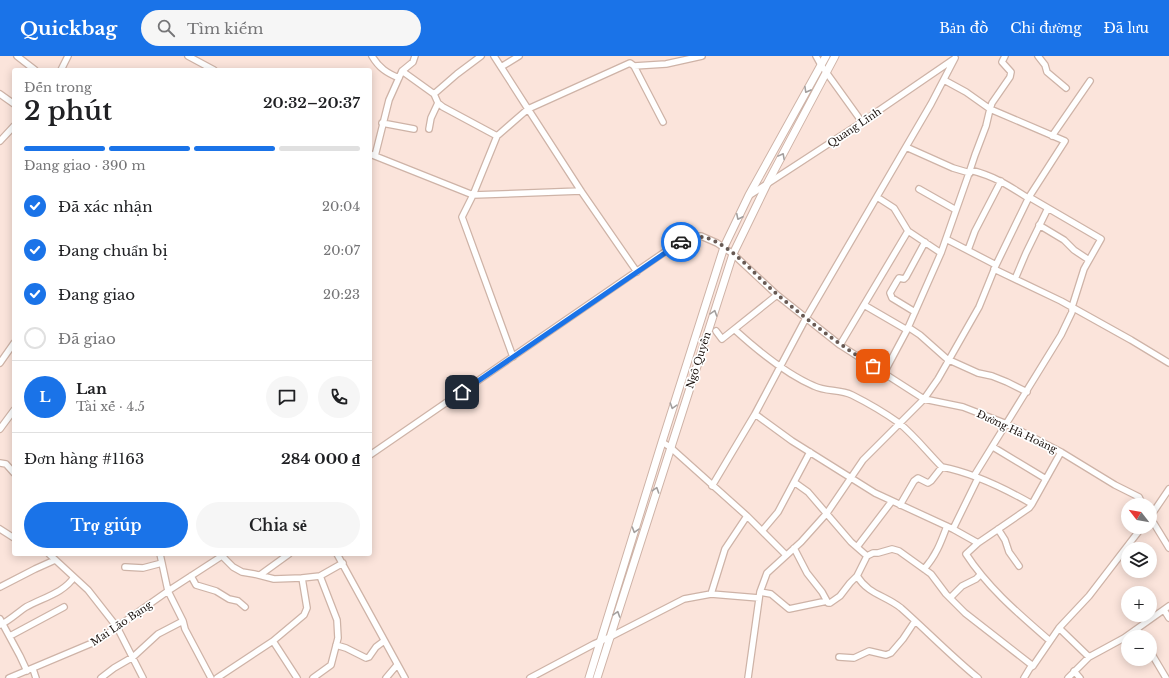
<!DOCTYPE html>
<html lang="vi">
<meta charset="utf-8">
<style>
:root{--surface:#fff;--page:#f6f6f6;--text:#202124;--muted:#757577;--line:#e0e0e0;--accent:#1a73e8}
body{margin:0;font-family:"Libre Baskerville",serif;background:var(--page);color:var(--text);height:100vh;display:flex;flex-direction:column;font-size:15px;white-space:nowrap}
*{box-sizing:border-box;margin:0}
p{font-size:13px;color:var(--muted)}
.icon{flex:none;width:22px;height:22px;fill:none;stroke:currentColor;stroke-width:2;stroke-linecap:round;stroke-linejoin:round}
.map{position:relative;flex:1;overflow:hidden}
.panel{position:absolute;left:12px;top:12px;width:360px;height:488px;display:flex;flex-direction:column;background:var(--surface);border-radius:4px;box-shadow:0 2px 10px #0003}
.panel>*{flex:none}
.needle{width:26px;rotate:301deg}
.tools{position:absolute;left:1121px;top:442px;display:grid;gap:8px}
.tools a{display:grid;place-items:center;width:36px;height:36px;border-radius:50%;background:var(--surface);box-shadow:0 2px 10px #0003;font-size:20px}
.pin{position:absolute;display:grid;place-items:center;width:34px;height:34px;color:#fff;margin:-17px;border-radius:8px;box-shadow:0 2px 6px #0006}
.courier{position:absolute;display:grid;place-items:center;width:40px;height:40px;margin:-20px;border:3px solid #1a73e8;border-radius:50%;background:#fff;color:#222;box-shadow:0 1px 5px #0007}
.headline em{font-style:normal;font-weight:600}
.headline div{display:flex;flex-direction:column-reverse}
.headline{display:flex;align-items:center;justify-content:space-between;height:68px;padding:0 12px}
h1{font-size:26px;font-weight:600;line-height:30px}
.bar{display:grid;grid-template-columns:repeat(4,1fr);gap:6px 4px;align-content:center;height:48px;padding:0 12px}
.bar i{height:5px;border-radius:3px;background:var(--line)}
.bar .active{background:var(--accent)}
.bar p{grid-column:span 4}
.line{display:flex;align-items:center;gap:10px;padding:0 12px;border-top:1px solid var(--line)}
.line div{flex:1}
.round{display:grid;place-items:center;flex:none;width:42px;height:42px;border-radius:21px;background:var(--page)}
ol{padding:0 12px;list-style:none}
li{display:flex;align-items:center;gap:12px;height:44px}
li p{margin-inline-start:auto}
li .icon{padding:4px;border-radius:50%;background:var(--accent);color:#fff;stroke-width:4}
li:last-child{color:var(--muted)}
li i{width:22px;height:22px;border:2px solid var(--line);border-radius:50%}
.button{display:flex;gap:8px;margin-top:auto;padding:8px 12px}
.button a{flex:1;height:46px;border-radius:24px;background:var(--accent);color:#fff;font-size:16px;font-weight:600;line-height:46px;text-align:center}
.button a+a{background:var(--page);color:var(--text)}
header{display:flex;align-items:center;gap:24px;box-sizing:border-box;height:56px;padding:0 20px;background:var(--accent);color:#fff}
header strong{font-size:19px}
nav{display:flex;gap:22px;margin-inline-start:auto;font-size:14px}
.search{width:280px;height:36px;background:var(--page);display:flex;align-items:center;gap:10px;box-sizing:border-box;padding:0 14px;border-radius:22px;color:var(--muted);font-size:15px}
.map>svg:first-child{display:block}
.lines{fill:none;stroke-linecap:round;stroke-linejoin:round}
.minor-casing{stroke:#ceb3a7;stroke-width:8}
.major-casing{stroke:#ceb3a7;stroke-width:9}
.minor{stroke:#fff;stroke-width:5.5}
.major{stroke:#fff;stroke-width:7}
.oneway{stroke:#a39f9e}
.done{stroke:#685a54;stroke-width:4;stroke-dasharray:0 7.2}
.route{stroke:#1a73e8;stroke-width:5}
.labels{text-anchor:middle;stroke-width:3.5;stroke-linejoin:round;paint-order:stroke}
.street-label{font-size:10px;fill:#19100c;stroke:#fff}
</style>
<header>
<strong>Quickbag</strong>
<div class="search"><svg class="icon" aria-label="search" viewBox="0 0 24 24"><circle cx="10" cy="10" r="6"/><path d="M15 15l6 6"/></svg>Tìm kiếm</div>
<nav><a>Bản đồ</a><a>Chỉ đường</a><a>Đã lưu</a></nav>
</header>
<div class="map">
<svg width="1169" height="622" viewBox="0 0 1169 622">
<rect width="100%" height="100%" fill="#fbe4db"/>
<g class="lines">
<defs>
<path id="minor" d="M17 0 35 14
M188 0 214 14
M372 0C379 12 387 17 399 22
M415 0 413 6 402 15 434 38 438 47 443 51 497 80 528 53 581 135 637 216
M494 0 528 53 630 7 634 10 666 8 702 0
M816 0 821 9 862 66
M1038 0 1045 9 1047 16 1066 32
M955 2 931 48 806 262 755 358 792 385 875 437 953 473 978 422
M634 10 663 66
M501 11 519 0
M61 14 68 0
M0 38 14 48
M434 38 457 18 481 0
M382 67 414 73
M429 73 431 62 438 47
M497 80 473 139 462 161 513 301
M1052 80 1090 25
M0 85 14 70
M906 91 953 112 970 117
M370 98 473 139 581 135
M375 100 389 44 402 15
M970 114C994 120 1008 129 1028 142
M919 133 956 154
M750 139 862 66 954 3
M877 141 894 152 908 175
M1039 169 1064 184 1074 194 1089 204
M968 194 975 175 1001 125
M996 209 1029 141 1065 85 990 53 992 47 1010 21 1011 16 1002 6 1005 0
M994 213 1061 245 1131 284 1169 307
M1015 223 1026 197 1048 152
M864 249 907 274
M915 256 892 242 890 237 897 225 899 222 904 223 906 221 925 186
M908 271 920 279 947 303 978 317 992 320 1007 326 1027 336
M735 274C757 294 786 318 814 330 826 336 840 333 852 339 868 347 885 357 899 367 915 380 928 397 942 411
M716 275 722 283 777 239
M840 289 908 175 941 197
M0 307 14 287
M884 317 907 274 941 197 968 120 975 99 986 70 990 53 966 36 944 24
M0 373 14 354
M662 386 670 391 747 460 786 499
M993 391 1046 423
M370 399 672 191 689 182 701 180 717 187 733 198 777 239 840 289 924 343 963 351 1007 368 1061 396 1115 429 1139 441 1143 449
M0 407 6 408 14 417
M974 420 1061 279 1072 256V251L1084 213 1101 183 1029 141
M794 426 808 436 851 486 867 500 873 497H878L892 493 899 495 931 518 946 538 965 557 1033 610
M712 430 755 358
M900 449 914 425 918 422 928 427 931 425 942 411C974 417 1004 432 1032 448L1061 396
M747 460 725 493 711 538 759 542
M1150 461 1169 492
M1150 461 1169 433
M0 473 14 482
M953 473 978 487 1029 452 1032 448
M998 473 1005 484 1009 496 1019 510
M762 475 778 456 810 396
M978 487 966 498C988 532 1019 558 1050 585
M857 491 892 445
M794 492 807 517 822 536 828 547H830L840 540 850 527 857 520 867 500
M49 498 88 534 117 571 143 622
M160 498 168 535 183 565 185 573 211 622
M337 498 405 622
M222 500 233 511 242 516 254 518 274 523 302 522
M125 511 143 512 162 507
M924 513C936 500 941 486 947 470
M260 519 289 498
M191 520 196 529 216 535 229 543 238 545 245 551
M857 520C869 539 885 539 901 552 927 575 951 600 978 622
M0 531 35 513 55 504
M760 536 771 538 789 553 827 545
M950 542 962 530 976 523 980 519
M1164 554 1169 562
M0 563 20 600 27 615
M0 569C9 565 17 557 26 551 42 542 64 537 74 521
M1059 572 1089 601
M1137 573 1142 581
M10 580 64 551
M273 585 304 559 307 552 302 522 320 520 343 507
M336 589 346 592 366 602 369 601 376 591 384 585
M1150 595 1166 622
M839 601 854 602 869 595 886 599 891 597 903 583 915 565
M33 613 36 622
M1074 615 1080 622
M9 622 97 585 168 535 225 498
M101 622 114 612 133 601 158 578 183 565
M217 622 273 585 297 622
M313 622 331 609 338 582 337 564 320 520
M386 622 397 609
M530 622 594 588 610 581 684 543 711 538
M748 622 760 536 767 517 801 486 827 457 863 404 924 343 938 323 979 251 996 209 946 183
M1024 622 1030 612 1033 610 1059 572 1089 540 1142 471
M1068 622 1089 601 1124 582 1169 550"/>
<path id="major" d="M589 622 662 386 724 191 749 139 826 0
M597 622 733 198 767 128 835 0"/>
</defs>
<use href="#minor" class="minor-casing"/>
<use href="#major" class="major-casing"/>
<use href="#minor" class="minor"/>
<use href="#major" class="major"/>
</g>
<defs><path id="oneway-chevron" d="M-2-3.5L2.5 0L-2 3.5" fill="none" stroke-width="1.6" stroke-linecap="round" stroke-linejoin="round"/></defs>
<g class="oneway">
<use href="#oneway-chevron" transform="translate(807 34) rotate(119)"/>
<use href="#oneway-chevron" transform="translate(782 100) rotate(-62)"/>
<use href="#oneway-chevron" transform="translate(739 161) rotate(116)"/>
<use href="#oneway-chevron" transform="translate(714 257) rotate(-72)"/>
<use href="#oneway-chevron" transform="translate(673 350) rotate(108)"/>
<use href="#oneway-chevron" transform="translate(656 434) rotate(-72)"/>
<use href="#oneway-chevron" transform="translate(635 474) rotate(107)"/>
<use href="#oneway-chevron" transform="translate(617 558) rotate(-72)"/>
</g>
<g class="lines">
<path class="done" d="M681 186C690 181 699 179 710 183 737 194 756 221 778 239 808 265 840 289 873 310"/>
<path class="route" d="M462 336 681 186"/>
</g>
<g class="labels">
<g class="street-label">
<text transform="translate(854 71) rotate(-34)" y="4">Quang Lĩnh</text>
<text transform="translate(698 304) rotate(-72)" y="4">Ngô Quyền</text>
<text transform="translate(1017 375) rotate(25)" y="4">Đường Hà Hoàng</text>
<text transform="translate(121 567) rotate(-34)" y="4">Mai Lão Bạng</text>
</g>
</g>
</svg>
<div class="tools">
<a><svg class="needle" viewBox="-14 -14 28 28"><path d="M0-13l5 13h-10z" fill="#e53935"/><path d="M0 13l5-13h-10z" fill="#757577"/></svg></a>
<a><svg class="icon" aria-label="layers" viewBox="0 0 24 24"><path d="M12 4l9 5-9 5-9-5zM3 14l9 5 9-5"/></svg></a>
<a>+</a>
<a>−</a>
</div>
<div class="pin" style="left:873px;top:310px;background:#ea580c"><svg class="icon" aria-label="bag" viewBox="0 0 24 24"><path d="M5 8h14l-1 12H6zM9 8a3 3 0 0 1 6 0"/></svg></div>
<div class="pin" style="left:462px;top:336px;background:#1f2937"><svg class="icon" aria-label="home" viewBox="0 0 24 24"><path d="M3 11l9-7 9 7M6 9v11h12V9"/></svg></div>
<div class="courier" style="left:681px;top:186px"><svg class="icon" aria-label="car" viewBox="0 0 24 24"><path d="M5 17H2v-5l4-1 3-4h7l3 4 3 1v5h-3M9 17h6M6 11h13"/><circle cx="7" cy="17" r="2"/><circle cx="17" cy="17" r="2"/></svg></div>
<section class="panel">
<div class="headline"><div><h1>2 phút</h1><p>Đến trong</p></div><em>20:32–20:37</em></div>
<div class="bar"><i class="active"></i><i class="active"></i><i class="active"></i><i></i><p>Đang giao · 390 m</p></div>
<ol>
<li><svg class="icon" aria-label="check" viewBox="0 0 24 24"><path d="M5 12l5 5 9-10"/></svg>Đã xác nhận<p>20:04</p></li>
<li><svg class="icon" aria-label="check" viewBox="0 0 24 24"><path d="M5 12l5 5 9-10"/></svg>Đang chuẩn bị<p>20:07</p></li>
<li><svg class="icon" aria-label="check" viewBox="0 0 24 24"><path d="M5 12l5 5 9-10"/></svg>Đang giao<p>20:23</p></li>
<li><i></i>Đã giao</li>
</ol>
<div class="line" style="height:72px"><b class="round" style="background:var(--accent);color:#fff">L</b><div><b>Lan</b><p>Tài xế · 4.5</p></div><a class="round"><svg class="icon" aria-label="chat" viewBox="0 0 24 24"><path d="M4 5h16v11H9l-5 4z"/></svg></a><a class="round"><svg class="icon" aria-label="phone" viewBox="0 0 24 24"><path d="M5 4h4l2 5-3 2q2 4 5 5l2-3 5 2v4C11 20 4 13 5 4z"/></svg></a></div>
<div class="line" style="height:52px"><div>Đơn hàng #1163</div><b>284 000 ₫</b></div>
<div class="button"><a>Trợ giúp</a><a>Chia sẻ</a></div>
</section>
</div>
